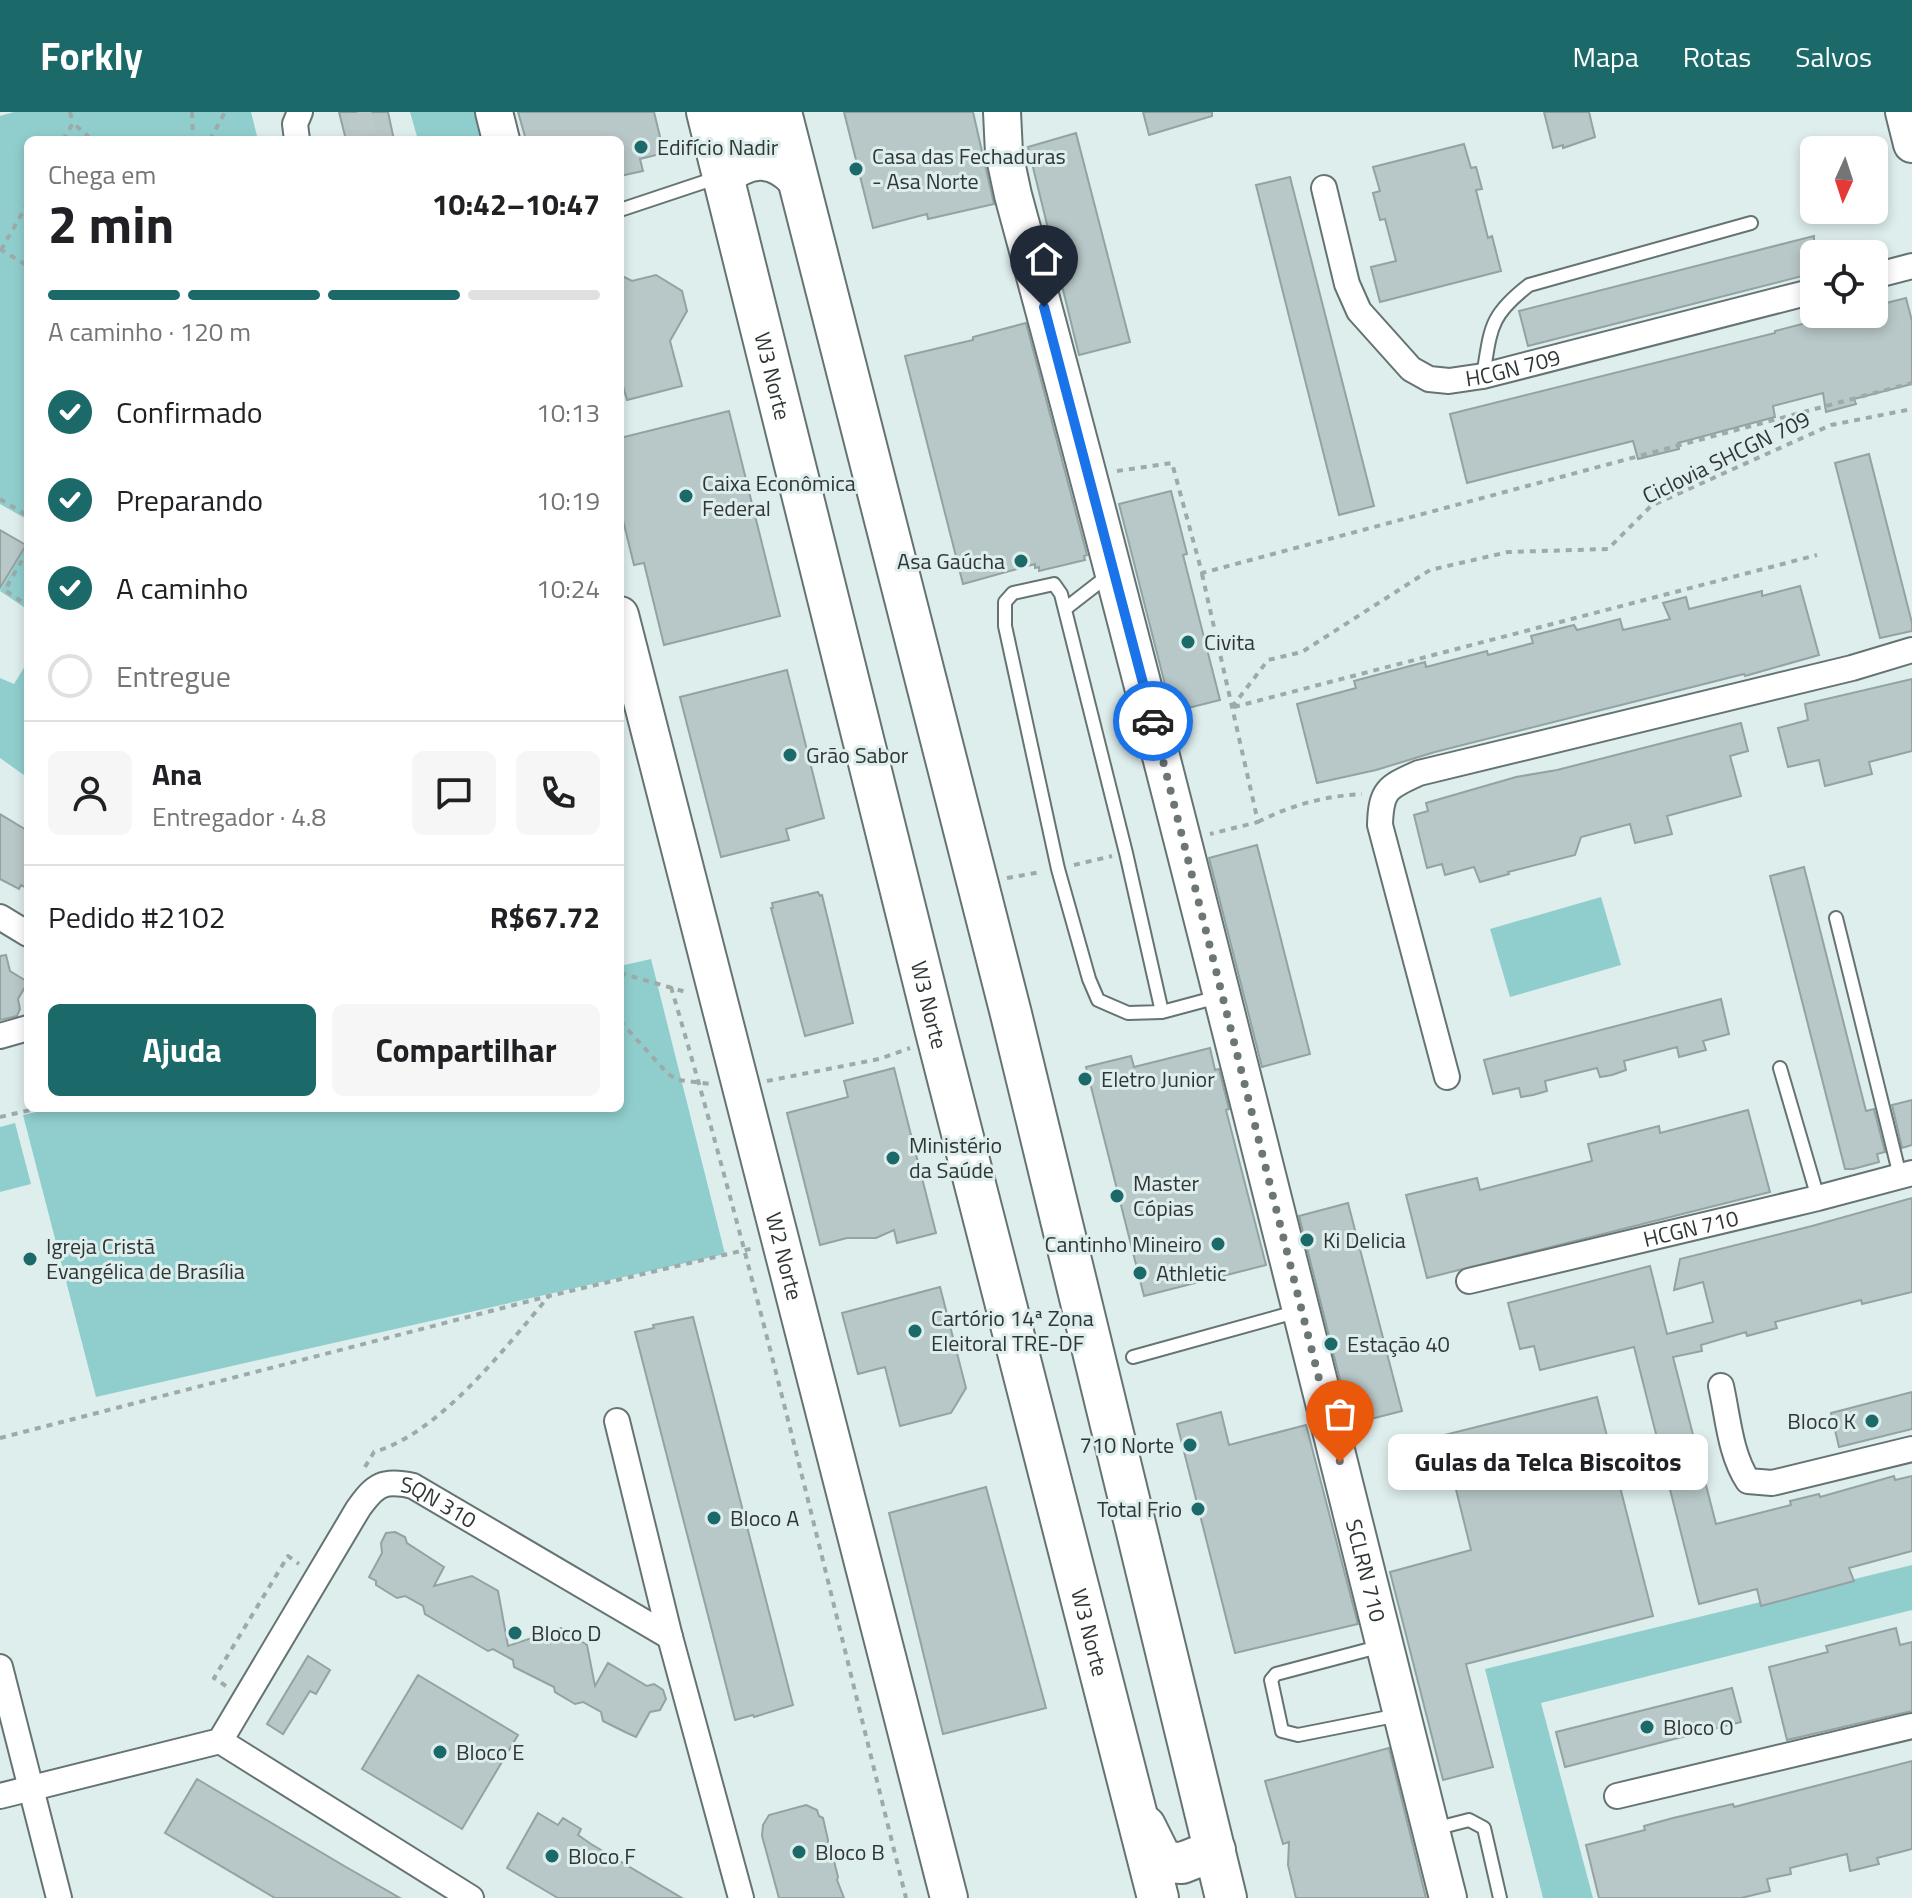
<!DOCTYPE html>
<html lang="pt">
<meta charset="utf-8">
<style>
:root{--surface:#fff;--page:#f6f6f6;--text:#202124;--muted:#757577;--line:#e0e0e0;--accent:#1b6969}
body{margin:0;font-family:"Titillium Web",sans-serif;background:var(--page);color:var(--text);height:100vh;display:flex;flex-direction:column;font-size:30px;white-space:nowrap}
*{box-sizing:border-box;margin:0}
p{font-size:26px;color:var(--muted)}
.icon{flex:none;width:44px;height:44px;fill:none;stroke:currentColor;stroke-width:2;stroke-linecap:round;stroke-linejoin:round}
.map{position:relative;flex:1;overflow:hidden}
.side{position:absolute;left:24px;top:24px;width:600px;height:976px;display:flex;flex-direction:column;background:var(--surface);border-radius:12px;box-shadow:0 4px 12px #0003}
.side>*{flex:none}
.needle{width:52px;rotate:183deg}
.tools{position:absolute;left:1800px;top:24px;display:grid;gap:16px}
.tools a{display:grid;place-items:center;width:88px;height:88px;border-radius:12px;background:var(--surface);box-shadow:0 4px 12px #0003;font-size:40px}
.pin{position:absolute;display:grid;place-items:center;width:68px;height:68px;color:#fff;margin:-82px -34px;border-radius:50% 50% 50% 0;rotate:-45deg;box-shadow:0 0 8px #0007}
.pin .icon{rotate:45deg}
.courier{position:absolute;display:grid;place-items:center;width:80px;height:80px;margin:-40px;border:6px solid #1a73e8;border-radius:50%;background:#fff;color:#222;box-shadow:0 2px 10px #0007}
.bubble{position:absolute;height:56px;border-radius:12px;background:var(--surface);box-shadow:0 4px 12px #0003;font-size:26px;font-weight:700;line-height:56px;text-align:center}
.summary em{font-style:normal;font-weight:700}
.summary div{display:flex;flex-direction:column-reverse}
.summary{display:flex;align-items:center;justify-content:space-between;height:136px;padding:0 24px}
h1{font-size:52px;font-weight:700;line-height:60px}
.bar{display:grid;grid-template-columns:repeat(4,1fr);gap:12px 8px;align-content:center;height:96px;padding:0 24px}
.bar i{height:10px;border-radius:6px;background:var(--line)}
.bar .active{background:var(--accent)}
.bar p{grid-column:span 4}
.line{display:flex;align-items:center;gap:20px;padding:0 24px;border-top:2px solid var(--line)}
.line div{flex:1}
.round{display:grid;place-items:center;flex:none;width:84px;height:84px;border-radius:12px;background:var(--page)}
ol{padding:0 24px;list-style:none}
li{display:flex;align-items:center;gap:24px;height:88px}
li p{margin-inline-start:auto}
li .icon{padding:8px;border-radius:50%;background:var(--accent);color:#fff;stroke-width:4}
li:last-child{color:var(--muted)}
li i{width:44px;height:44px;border:4px solid var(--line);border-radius:50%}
.button{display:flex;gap:16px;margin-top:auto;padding:16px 24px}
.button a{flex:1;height:92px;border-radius:12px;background:var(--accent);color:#fff;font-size:32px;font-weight:700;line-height:92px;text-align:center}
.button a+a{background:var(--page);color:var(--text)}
header{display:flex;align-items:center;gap:48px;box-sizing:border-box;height:112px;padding:0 40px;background:var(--accent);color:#fff}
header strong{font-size:38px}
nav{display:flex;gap:44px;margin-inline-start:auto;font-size:28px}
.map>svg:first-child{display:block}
.green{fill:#90cece}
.building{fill:#b8c7c7;stroke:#93a2a2;stroke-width:2}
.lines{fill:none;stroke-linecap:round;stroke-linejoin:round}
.street-tunnel{stroke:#bbc9c8;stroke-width:24;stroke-dasharray:24 12;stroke-linecap:butt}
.lane-casing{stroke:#657373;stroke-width:16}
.street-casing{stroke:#657373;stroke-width:28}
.secondary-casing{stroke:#657373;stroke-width:40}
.primary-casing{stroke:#657373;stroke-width:44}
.path{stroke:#9daaa9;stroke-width:4;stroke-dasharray:6 6;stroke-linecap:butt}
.lane{stroke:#fff;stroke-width:12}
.street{stroke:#fff;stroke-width:24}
.secondary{stroke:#fff;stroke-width:36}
.primary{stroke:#fff;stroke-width:40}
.done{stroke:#6d7676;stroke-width:8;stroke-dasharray:0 14.4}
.route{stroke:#1a73e8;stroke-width:10}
.poi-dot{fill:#1b6969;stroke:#deeeed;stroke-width:3}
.labels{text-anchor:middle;stroke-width:6;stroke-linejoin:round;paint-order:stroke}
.poi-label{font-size:22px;fill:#303636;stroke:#deeeed;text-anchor:start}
.street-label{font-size:22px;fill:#303636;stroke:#deeeed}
</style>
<header>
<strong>Forkly</strong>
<nav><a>Mapa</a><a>Rotas</a><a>Salvos</a></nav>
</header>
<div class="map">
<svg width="1912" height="1786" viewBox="0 0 1912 1786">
<rect width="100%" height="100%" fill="#deeeed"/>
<path class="green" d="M14 0H251L258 28H28V408L0 392V4Z
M410 0H476L482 28H418Z
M28 431V498L0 479Z
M28 549V666L0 646V566L14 572Z
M1601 785 1621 853 1510 885 1490 817Z
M651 847 725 1142 96 1285 23 1003 53 996H620V854Z
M15 1011 31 1072 0 1080V1015Z
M1912 1453V1498L1541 1591 1593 1786H1543L1485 1557Z"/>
<path class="building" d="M339 0H388L394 28H346Z
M518 0H654L664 41 640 47 643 59 620 64V28H526Z
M844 0H973L994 92 928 107 927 102 873 116Z
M1143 0H1212V4L1149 23Z
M1544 0H1589L1595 25 1563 36V33L1553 36Z
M1076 21 1130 230 1079 243 1028 35Z
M1464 32 1471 56 1476 55 1482 77 1476 78 1488 126 1492 124 1501 159 1380 190 1371 155 1396 149 1385 107 1380 108 1373 81 1380 79 1373 55Z
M1290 65 1374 394 1339 403 1256 73Z
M1814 124V161L1528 234 1519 199Z
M620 163 632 169 656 163 682 179 687 199 670 229 682 274 627 288 620 264Z
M1906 186 1912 209V272L1854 287 1856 292 1826 300 1823 281 1773 294 1775 305 1678 331 1679 337 1638 347 1633 329 1467 371 1450 302 1775 221V219L1841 202H1874V194Z
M1026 211 1087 443 1084 444 1085 448 1039 459V455L1035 456V452L963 472 905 244 973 228V225Z
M729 299 780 504 664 533 644 451 634 453 620 396V326Z
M1869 342 1912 511V519L1880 526 1835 351Z
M1171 379 1187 442 1183 443 1220 588 1172 600 1119 392Z
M0 418 26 433 0 476Z
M1800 474 1819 543 1745 564 1744 562 1435 640 1376 658 1317 671 1297 592 1356 576 1354 569 1425 550 1426 555 1487 539 1488 543 1533 531 1531 524 1574 513 1577 518 1620 507 1623 518 1670 507 1663 491 1686 485 1689 497 1762 479V484Z
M787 558 824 706 786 717 789 728 721 745 680 585Z
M1912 567V639L1869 650 1872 662 1825 674 1819 648 1788 655 1778 616 1808 608 1805 592Z
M1741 611 1748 639 1730 644 1741 684 1667 704 1672 722 1635 731 1630 712 1581 725 1575 743 1508 760 1509 762 1480 770 1474 755 1445 763 1442 752 1427 756 1414 703 1428 699 1426 691 1516 665 1557 658Z
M0 702 28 719V777L21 773 19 777 0 767Z
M1257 733 1310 942 1262 955 1209 746Z
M1804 755 1866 999 1874 997 1885 1040 1877 1042 1879 1050 1853 1057H1845L1770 764Z
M818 780 820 784 822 783 853 911 805 924 771 796H773L772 791Z
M6 843 10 859 28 870 18 887 20 897 17 904 0 908V844Z
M1721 887 1729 922 1703 929 1706 938 1679 945 1677 935 1624 949 1626 958 1612 963 1600 965 1597 956 1545 969 1547 979 1533 983 1521 985 1519 976 1493 982 1484 948Z
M1210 936 1215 958 1219 957 1229 997 1226 998 1266 1153 1144 1184 1086 955 1131 944 1134 955Z
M894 956 936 1121 897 1131 894 1118 876 1126H847L820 1133 787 1001 848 985 844 969Z
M1912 988V1033L1902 1036 1892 993Z
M1748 998 1770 1080 1427 1166 1406 1083 1477 1066 1480 1078 1592 1049 1588 1032 1659 1014 1660 1021Z
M1912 1086V1180L1862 1192 1861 1188 1775 1210 1777 1216 1747 1224 1746 1220 1701 1233 1702 1239 1673 1245 1716 1412 1791 1393 1790 1389 1819 1382 1820 1385 1894 1364 1895 1368 1912 1364V1439L1849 1456 1854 1469 1761 1494 1757 1477 1699 1492 1634 1235 1540 1258 1534 1234 1520 1237 1508 1191 1650 1154 1667 1222 1713 1210 1703 1170 1674 1178 1680 1147 1812 1114Z
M1348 1091 1402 1299 1351 1312 1299 1104Z
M940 1175 966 1276 951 1301 900 1314 885 1255 858 1262 842 1201Z
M693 1205 793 1593 754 1605 753 1603 735 1608 635 1220 654 1216 653 1213Z
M1912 1280V1317L1839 1335 1831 1301Z
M1597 1285 1653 1504 1466 1552 1493 1655 1443 1668 1390 1460 1471 1438 1443 1325 1444 1323Z
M1221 1300 1229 1333 1306 1313 1358 1512 1235 1541 1177 1312Z
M986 1375 1046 1596 943 1622 889 1401Z
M395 1420 405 1425 407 1431 444 1455 434 1474 472 1464 498 1479 508 1534 561 1516 587 1533 595 1574 608 1551 647 1574 654 1572 663 1578 666 1587 660 1598 650 1600 636 1625 625 1620 603 1609 601 1600 583 1590 575 1592 555 1580 554 1575 514 1555 513 1548 493 1537 488 1539 435 1508 425 1502 423 1494 405 1484 397 1486 376 1473V1469L369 1465 382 1441 381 1431 386 1421Z
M1896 1516 1900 1533 1912 1530V1599L1787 1628 1769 1555 1828 1540 1826 1534Z
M308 1544 330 1558 316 1582 310 1579 283 1622 267 1612Z
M418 1563 518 1623 462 1717 362 1657Z
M1732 1576 1741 1610 1565 1655 1556 1620Z
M1389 1636 1426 1786H1296L1288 1753 1289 1730 1283 1732 1265 1669Z
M1912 1649V1737L1877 1746 1879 1752 1850 1759 1847 1742 1790 1756 1791 1762 1767 1767 1770 1779 1741 1786H1599L1586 1733 1645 1718 1644 1714 1673 1706 1733 1692 1734 1695Z
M197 1667 346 1755 400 1786H275L165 1721Z
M806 1693 817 1698 819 1704 823 1706 828 1728V1738L832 1741 838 1765 837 1768 844 1786H779L762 1724 763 1713 769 1703Z
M538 1701 558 1713 563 1706 581 1717 578 1723 591 1732 682 1786H558L507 1756Z"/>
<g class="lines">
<path class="street-tunnel" d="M359 0 366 28"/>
<defs>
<path id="lane" d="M620 98 716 66
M1483 264C1491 216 1489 204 1529 173L1751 111
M1065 497 1110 462
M1836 806 1900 1064
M1162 900 1126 741 1061 482 1054 472 1013 481 1005 490V514L1058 757 1089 867 1098 888 1128 901 1162 900 1218 885
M1780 956 1818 1086
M1133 1245 1299 1199
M1382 1534 1276 1562 1271 1568 1282 1619 1298 1623 1399 1603
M1434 1717 1469 1708 1484 1716 1500 1786"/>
<g id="street">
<path d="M297 28 295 12 300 0"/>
<path id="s1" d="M1324 76 1347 172 1359 199 1411 257 1429 267 1449 269 1483 264 1814 179"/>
<path d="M1874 164 1912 154"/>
<path d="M0 805 28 822"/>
<path d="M0 924 28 916"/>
<path d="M1447 965 1380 713C1381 677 1388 675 1419 661L1852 556 1912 538"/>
<path id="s2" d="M1469 1169 1818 1086 1912 1061"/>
<path d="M1721 1274C1728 1305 1730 1342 1748 1369L1772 1371 1912 1337"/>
<path d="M617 1309 670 1525 741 1786"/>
<path d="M0 1555 59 1786"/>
<path d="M220 1629 471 1786"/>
<path id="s3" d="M0 1684 220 1629 358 1397C375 1373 383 1367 413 1374L670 1525"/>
<path d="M1617 1684 1912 1614"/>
</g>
<g id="secondary">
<path d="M494 0 501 28"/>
<path id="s4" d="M1002 0 1004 41 1013 83C1167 649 1305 1218 1448 1786"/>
<path d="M1904 0 1912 32"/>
<path id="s5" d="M620 503 949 1786"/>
</g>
<g id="primary">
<path id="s6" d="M707 0 936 920 1158 1786"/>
<path d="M721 0C731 22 754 14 768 0"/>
<path d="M781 0 1011 902 1226 1786"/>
<path d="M723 64C748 44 772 41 795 64"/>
<path d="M1145 1714 1163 1750 1182 1751 1215 1738"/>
</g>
</defs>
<use href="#lane" class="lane-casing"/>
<use href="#street" class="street-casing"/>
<use href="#secondary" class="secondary-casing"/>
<use href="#primary" class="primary-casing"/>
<path class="path" d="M70 0 73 11
M192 0 193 28
M63 28 73 11 92 28
M210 28 225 0
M0 137 28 154
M1 138 28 91
M1117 359 1172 351 1202 461 1912 271
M0 387 28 404
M28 438 5 478 28 494
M1202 462 1258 710 1210 722
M1232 595 1268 548 1302 540 1430 458 1508 440 1608 437 1651 394 1831 313 1912 297
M1234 595 1817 443
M1258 710C1291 693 1325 684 1362 682
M1074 753 1112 744
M1007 766 1041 760
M620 861 686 880
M671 875C760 1176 830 1482 906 1786
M620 909 668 962 678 968 711 972
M767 969 879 947 910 936
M0 1005 39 996
M0 1326 549 1184 754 1136
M365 1355 374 1340C439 1322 506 1235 549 1184
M226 1574 214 1566 288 1444 299 1452"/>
<use href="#lane" class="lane"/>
<use href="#street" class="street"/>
<use href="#secondary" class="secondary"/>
<use href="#primary" class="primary"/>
</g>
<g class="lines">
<path class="done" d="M1153 609 1340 1350"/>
<path class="route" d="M1044 195 1153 609"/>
</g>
<g class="poi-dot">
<circle cx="641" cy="35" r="8"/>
<circle cx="856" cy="57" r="8"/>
<circle cx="686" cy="384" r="8"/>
<circle cx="1021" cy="449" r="8"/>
<circle cx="1188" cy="530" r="8"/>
<circle cx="790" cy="643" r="8"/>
<circle cx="1085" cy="967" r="8"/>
<circle cx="893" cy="1046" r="8"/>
<circle cx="1117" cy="1084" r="8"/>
<circle cx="1307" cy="1128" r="8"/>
<circle cx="1218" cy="1132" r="8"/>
<circle cx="30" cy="1147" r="8"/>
<circle cx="1140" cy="1161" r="8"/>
<circle cx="915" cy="1219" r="8"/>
<circle cx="1331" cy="1232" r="8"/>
<circle cx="1872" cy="1309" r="8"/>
<circle cx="1190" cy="1333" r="8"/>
<circle cx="1198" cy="1397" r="8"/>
<circle cx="714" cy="1406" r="8"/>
<circle cx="515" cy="1521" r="8"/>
<circle cx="1647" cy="1615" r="8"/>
<circle cx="440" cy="1640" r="8"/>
<circle cx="799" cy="1740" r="8"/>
<circle cx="552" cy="1744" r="8"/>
</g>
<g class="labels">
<g class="poi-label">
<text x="657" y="43">Edifício Nadir</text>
<text x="872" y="52">Casa das Fechaduras<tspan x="872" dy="25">- Asa Norte</tspan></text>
<text x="702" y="379">Caixa Econômica<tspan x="702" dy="25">Federal</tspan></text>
<text x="1005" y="457" text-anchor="end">Asa Gaúcha</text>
<text x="1204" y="538">Civita</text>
<text x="806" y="651">Grão Sabor</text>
<text x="1101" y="975">Eletro Junior</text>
<text x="909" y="1041">Ministério<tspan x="909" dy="25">da Saúde</tspan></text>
<text x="1133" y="1079">Master<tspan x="1133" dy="25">Cópias</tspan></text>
<text x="1323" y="1136">Ki Delicia</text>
<text x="1202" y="1140" text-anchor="end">Cantinho Mineiro</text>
<text x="46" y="1142">Igreja Cristã<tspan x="46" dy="25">Evangélica de Brasília</tspan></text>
<text x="1156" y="1169">Athletic</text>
<text x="931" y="1214">Cartório 14ª Zona<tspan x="931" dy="25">Eleitoral TRE-DF</tspan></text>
<text x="1347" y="1240">Estação 40</text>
<text x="1856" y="1317" text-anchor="end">Bloco K</text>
<text x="1174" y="1341" text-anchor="end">710 Norte</text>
<text x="1182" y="1405" text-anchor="end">Total Frio</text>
<text x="730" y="1414">Bloco A</text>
<text x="531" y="1529">Bloco D</text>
<text x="1663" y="1623">Bloco O</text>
<text x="456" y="1648">Bloco E</text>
<text x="815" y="1748">Bloco B</text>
<text x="568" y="1752">Bloco F</text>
</g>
<g class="street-label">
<text dy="8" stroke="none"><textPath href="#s1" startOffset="312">HCGN 709</textPath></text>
<text dy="8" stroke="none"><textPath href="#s6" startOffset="272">W3 Norte</textPath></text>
<text transform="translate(1726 345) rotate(-26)" y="8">Ciclovia SHCGN 709</text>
<text dy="8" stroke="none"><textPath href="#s6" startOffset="920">W3 Norte</textPath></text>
<text dy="8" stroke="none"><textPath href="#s2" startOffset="228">HCGN 710</textPath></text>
<text dy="8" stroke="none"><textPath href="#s5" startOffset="662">W2 Norte</textPath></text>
<text dy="8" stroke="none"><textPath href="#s3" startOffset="592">SQN 310</textPath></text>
<text dy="8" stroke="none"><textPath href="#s4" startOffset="1504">SCLRN 710</textPath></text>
<text dy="8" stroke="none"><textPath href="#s6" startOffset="1568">W3 Norte</textPath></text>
</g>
</g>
</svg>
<div class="tools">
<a><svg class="needle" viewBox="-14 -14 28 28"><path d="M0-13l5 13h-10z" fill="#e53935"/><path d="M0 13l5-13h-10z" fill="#757577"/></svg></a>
<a><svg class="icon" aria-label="locate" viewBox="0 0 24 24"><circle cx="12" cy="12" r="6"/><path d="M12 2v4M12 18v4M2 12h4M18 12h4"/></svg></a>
</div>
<div class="pin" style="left:1340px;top:1350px;background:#ea580c"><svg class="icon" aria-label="bag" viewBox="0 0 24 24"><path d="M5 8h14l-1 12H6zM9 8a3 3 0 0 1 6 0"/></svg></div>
<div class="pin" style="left:1044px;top:195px;background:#1f2937"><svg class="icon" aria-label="home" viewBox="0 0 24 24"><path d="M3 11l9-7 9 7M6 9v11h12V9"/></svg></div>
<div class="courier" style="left:1153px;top:609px"><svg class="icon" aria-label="car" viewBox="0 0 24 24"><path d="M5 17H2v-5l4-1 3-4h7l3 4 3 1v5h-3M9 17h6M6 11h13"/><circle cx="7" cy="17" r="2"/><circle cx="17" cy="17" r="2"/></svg></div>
<div class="bubble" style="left:1388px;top:1322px;width:320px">Gulas da Telca Biscoitos</div>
<section class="side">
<div class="summary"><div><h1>2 min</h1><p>Chega em</p></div><em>10:42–10:47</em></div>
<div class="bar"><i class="active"></i><i class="active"></i><i class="active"></i><i></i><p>A caminho · 120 m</p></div>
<ol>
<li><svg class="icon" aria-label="check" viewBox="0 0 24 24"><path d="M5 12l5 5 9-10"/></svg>Confirmado<p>10:13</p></li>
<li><svg class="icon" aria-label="check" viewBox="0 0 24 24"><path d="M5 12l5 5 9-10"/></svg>Preparando<p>10:19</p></li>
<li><svg class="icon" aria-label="check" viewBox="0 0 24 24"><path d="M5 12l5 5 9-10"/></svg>A caminho<p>10:24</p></li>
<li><i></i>Entregue</li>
</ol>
<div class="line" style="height:144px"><a class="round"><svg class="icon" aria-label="person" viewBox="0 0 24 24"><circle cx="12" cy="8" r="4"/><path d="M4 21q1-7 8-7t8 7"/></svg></a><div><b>Ana</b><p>Entregador · 4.8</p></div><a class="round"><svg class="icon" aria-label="chat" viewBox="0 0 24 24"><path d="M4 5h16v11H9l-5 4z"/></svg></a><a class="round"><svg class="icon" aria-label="phone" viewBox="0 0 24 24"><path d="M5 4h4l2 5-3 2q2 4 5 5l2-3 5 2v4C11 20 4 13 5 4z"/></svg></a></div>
<div class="line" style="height:104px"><div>Pedido #2102</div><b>R$67.72</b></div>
<div class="button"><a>Ajuda</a><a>Compartilhar</a></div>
</section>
</div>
